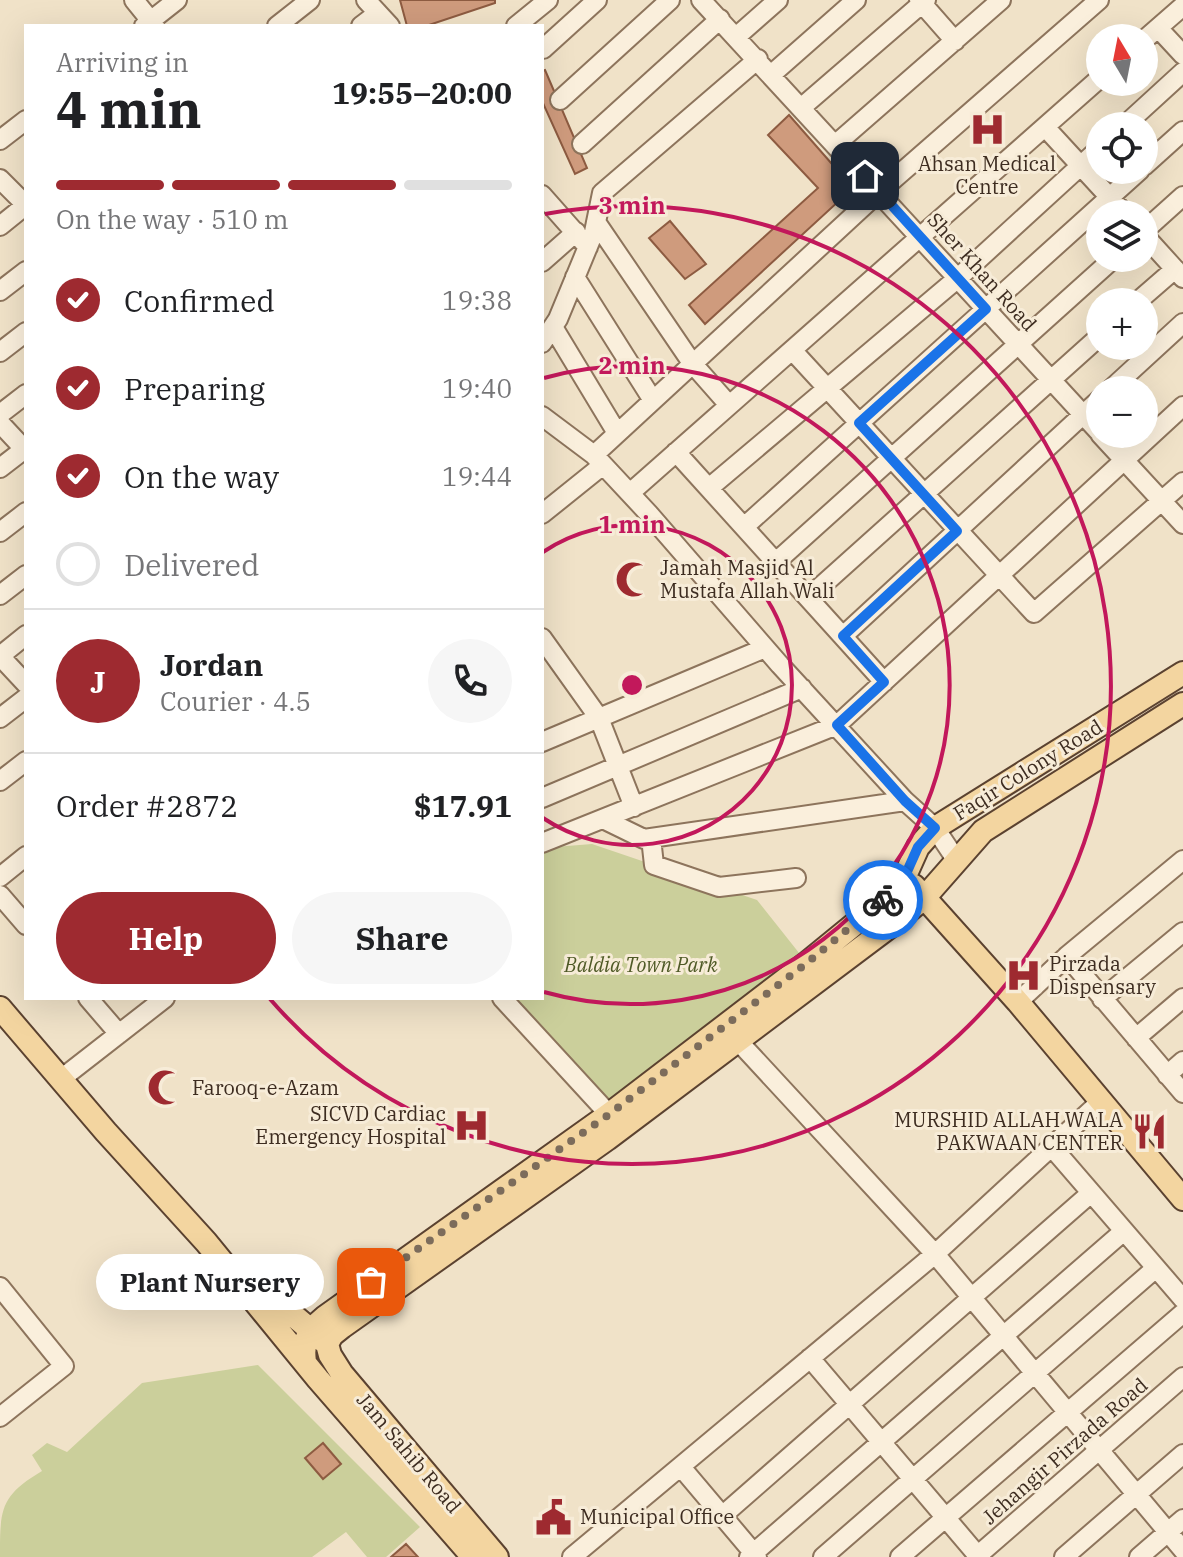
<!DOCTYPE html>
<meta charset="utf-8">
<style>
:root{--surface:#fff;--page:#f6f6f6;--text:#202124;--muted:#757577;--line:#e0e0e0;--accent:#9e2a30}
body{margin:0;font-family:"IBM Plex Serif",serif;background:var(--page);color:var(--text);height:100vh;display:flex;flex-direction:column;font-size:30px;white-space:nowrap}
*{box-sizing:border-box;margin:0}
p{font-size:26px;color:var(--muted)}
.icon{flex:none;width:44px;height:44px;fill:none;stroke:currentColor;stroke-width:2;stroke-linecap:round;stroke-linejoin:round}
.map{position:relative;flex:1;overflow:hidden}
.panel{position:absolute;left:24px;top:24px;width:520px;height:976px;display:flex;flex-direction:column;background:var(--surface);border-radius:0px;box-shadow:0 8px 32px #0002}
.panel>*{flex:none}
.needle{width:52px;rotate:350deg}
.controls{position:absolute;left:1086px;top:24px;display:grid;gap:16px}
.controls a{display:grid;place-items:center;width:72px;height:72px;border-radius:50%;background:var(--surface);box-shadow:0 8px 32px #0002;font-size:40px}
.pin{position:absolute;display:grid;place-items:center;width:68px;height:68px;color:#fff;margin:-34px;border-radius:16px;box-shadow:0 4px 12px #0006}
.courier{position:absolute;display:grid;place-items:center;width:80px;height:80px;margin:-40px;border:6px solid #1a73e8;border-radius:50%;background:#fff;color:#222;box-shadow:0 2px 10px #0007}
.bubble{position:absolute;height:56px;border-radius:28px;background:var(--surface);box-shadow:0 8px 32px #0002;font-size:26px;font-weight:800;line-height:56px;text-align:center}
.head em{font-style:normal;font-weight:800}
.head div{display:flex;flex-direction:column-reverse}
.head{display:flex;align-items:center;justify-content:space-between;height:136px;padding:0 32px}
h1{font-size:52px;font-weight:800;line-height:60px}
.bar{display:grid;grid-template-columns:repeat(4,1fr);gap:12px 8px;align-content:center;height:96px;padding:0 32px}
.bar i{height:10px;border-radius:6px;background:var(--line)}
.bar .active{background:var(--accent)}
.bar p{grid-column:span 4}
.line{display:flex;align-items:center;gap:20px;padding:0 32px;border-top:2px solid var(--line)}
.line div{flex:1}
.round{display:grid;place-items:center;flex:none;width:84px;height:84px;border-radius:42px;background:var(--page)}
ol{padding:0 32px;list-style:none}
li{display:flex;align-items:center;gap:24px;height:88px}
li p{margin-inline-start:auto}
li .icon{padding:8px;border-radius:50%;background:var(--accent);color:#fff;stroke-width:4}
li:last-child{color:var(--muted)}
li i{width:44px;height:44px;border:4px solid var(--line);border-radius:50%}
.button{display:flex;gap:16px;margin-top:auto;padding:16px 32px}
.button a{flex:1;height:92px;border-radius:48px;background:var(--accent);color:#fff;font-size:32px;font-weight:800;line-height:92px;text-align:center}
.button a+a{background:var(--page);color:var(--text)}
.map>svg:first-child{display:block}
.green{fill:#cbcf9b}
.building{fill:#cf9b7d;stroke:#8d5b41;stroke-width:2}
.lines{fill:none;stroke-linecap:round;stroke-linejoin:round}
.minor-casing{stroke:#8d745c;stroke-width:22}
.major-casing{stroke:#5b4230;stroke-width:26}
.minor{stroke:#faefdc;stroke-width:18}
.major{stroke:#f3d5a0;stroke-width:22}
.done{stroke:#7c6c5b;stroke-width:8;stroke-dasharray:0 14.4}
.route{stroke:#1a73e8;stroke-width:10}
.ring{fill:none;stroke:#c2185b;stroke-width:4}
.labels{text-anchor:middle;stroke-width:6;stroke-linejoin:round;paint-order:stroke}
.poi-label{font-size:20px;fill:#3d2c20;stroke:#f7ecd8;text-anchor:start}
.street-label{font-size:20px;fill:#3d2c20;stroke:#f7ecd8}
.park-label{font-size:20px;font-style:italic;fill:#4f5a26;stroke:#f7ecd8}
.centre{fill:#c2185b;stroke:#f7ecd8;stroke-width:4}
.ring-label{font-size:24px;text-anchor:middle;font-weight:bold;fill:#c2185b;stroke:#f7ecd8;stroke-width:6;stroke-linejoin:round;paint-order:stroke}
</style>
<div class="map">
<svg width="1183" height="1557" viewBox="0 0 1183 1557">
<rect width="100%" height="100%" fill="#f0e2c8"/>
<path class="green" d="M592 844 757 900 807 963 611 1113 502 998H542V848Z
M258 1365 420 1527 386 1557H367L346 1532 312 1557H0C0 1509 0 1496 42 1471L32 1455 47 1443 67 1452 142 1383Z"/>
<path class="building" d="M400 0H495V3L426 26H407Z
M545 70 587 168 575 174 542 101V71Z
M789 115 853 188 705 324 689 305 818 188 768 135Z
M670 221 706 264 685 279 649 238Z
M323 1443 341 1464 323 1479 305 1458Z
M406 1544 418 1557H391Z"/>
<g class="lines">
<defs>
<path id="minor" d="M134 0 155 26
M366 0 390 26
M701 0 1100 433
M919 0 955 41
M144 26 177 0
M277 26 310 0
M361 26 378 13
M516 26 548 0
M1158 28 1183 55
M736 37 778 0
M1144 40 1183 6
M543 49 597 0
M772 74 856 0
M560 100 670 0
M802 107 926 0
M1124 126 1183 72
M1045 127 1125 214
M0 140 26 120
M582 144 720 19
M836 144 1001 0
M1144 166 1183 131
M0 179 26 205
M542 195 588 247
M596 222 692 363 729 405
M0 226 26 205
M1144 231 1183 196
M1144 235 1183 278
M542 262 576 232
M575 277 652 399
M0 291 26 271
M1137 302 1175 269
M553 327 617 433
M542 343 558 319 594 232 602 193 758 59
M792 350 1034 613 1183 482
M0 352 26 332
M1110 390 1183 323
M0 414 26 394
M542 416 594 455 649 514 780 665 905 801 935 828 957 861
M0 423 26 451
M1100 434 1183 524
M676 452 884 682
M594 455 879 192 1099 0
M0 468 26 448
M709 488 958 278 1100 148
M630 493 1100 78
M542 514 603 465
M744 527 1140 170
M0 532 26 512
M776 562 1114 258
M0 595 26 575
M808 598 1100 336
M843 636 1100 399
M542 638 599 718 634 807
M0 656 26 684
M0 656 26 635
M0 718 26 698
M542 742 765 648
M0 781 26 761
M542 798 802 688
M603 819 644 839 905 801
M651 838 654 865 719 887 796 878
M542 843 837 725 1183 406
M0 877 26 856
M0 895 26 925
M1067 956 1183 1093
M88 998 119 1034
M502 998 617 1123
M1102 999 1183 932
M1018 1002 1067 956 1183 860
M1136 1038 1183 998
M739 1042 935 1254 1183 1550
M1167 1075 1183 1061
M61 1079 165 998
M1051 1146 1183 1299
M0 1287 64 1366 0 1417
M810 1358 979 1557
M681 1467 757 1557
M722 1516 1091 1193
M572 1557 935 1254 1100 1102
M749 1557 1124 1231
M823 1557 1156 1268
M900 1557 1183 1313
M976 1557 1183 1377
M1064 1557 1183 1454
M1139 1557 1183 1519"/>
<path id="major" d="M914 886 1018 1002 1183 1199
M0 1008 106 1132 206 1242 318 1379 473 1557
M247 1276 327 1344 330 1355 342 1374 497 1557
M327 1344 332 1335 342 1327 607 1139 889 927 925 897 983 831 1183 704
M305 1362C302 1340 308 1331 325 1317L611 1113 807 963 878 905 905 876 918 847 935 828 1183 673"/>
</defs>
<use href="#minor" class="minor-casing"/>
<use href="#major" class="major-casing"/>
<use href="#minor" class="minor"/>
<use href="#major" class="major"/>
</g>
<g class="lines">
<path class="done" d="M371 1282 611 1113 807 963 883 900"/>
<path class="route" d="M865 176 986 309 859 423 957 531 843 636 884 682 837 725 905 801 935 828 918 847 905 876 883 900"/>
</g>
<g class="ring">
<path d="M543 552A160 160 0 1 1 543 818"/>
<path d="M544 378A319 319 0 1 1 544 992"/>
<path d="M545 214A479 479 0 1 1 270 999"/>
</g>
<defs>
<symbol id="hospital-bare" viewBox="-9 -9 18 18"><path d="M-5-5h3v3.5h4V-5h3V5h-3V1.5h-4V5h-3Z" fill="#9e2a30" stroke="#f7ecd8" stroke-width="2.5" paint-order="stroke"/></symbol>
<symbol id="mosque-bare" viewBox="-9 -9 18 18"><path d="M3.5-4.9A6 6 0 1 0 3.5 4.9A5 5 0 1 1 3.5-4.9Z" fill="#9e2a30" stroke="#f7ecd8" stroke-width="2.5" paint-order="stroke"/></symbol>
<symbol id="restaurant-bare" viewBox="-9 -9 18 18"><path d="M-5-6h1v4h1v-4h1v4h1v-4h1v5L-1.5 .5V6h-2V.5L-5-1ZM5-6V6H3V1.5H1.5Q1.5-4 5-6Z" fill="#9e2a30" stroke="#f7ecd8" stroke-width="2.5" paint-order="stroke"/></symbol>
<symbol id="civic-bare" viewBox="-9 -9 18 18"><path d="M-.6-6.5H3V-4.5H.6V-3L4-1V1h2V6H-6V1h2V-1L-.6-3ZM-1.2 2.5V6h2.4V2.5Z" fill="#9e2a30" stroke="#f7ecd8" stroke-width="2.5" paint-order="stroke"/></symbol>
</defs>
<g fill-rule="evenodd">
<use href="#hospital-bare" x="962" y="104" width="51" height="51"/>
<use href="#mosque-bare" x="608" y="554" width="51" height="51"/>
<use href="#hospital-bare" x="998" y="950" width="51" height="51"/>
<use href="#mosque-bare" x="140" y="1062" width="51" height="51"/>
<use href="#hospital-bare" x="446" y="1100" width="51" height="51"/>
<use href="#restaurant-bare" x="1124" y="1106" width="51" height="51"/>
<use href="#civic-bare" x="528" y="1492" width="51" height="51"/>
</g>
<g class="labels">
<g class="poi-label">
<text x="987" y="171" text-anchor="middle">Ahsan Medical<tspan x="987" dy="23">Centre</tspan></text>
<text x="660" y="575">Jamah Masjid Al<tspan x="660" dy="23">Mustafa Allah Wali</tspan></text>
<text x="1049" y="971">Pirzada<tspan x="1049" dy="23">Dispensary</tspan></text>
<text x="192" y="1095">Farooq-e-Azam</text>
<text x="446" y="1121" text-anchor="end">SICVD Cardiac<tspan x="446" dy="23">Emergency Hospital</tspan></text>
<text x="1123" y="1127" text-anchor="end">MURSHID ALLAH WALA<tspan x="1123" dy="23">PAKWAAN CENTER</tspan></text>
<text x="580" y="1524">Municipal Office</text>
</g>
<g class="street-label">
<text transform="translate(982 272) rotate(48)" y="7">Sher Khan Road</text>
<text transform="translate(1028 770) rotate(-32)" y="7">Faqir Colony Road</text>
<text transform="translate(1065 1451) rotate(-41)" y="7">Jehangir Pirzada Road</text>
<text transform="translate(409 1453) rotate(50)" y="7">Jam Sahib Road</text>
</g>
<g class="park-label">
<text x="641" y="972">Baldia Town Park</text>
</g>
</g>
<circle cx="632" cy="685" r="12" class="centre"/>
<g class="ring-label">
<text x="632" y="214">3 min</text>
<text x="632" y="374">2 min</text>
<text x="632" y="533">1 min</text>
</g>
</svg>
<div class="controls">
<a><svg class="needle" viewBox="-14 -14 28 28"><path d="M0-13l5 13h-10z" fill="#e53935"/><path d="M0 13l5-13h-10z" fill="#757577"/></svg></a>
<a><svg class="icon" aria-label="locate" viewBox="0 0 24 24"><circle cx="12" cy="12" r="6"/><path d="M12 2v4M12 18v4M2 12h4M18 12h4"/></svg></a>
<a><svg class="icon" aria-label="layers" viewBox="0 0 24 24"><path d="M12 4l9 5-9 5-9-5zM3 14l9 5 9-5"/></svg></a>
<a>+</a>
<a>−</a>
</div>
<div class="pin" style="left:371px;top:1282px;background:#ea580c"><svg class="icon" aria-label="bag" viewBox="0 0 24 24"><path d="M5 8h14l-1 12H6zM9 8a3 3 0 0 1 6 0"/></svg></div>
<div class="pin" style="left:865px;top:176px;background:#1f2937"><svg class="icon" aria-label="home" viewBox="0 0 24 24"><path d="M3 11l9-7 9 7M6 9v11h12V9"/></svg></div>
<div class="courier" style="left:883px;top:900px"><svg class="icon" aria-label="bike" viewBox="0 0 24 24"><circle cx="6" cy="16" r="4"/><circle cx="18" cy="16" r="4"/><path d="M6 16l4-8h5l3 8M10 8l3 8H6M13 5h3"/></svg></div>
<div class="bubble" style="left:96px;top:1254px;width:228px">Plant Nursery</div>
<section class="panel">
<div class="head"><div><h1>4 min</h1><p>Arriving in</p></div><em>19:55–20:00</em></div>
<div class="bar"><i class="active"></i><i class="active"></i><i class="active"></i><i></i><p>On the way · 510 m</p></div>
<ol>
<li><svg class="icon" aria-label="check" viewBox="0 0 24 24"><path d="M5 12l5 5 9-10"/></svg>Confirmed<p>19:38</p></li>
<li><svg class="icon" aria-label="check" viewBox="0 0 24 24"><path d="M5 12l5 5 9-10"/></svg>Preparing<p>19:40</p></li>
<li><svg class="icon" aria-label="check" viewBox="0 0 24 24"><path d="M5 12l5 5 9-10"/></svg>On the way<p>19:44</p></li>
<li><i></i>Delivered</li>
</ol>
<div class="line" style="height:144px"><b class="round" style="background:var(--accent);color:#fff">J</b><div><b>Jordan</b><p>Courier · 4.5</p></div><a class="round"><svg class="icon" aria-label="phone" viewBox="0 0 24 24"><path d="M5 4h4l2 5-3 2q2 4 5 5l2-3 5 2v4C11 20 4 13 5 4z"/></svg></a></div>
<div class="line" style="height:104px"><div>Order #2872</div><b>$17.91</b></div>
<div class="button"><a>Help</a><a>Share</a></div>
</section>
</div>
